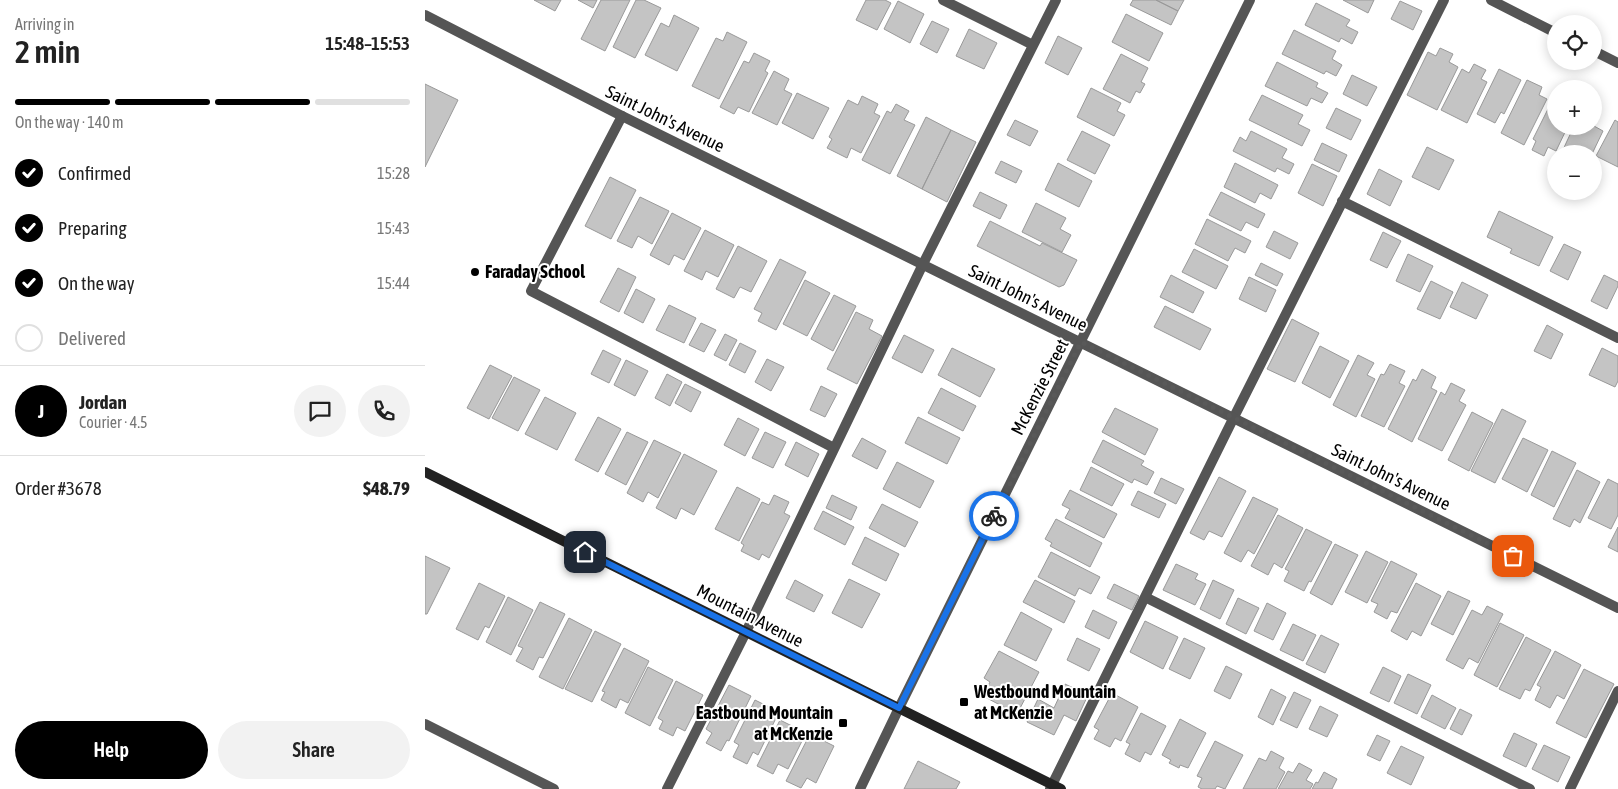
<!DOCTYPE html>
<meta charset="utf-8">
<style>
:root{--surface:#fff;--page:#f2f2f2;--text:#222;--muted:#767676;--line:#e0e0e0;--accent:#000}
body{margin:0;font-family:"Asap Condensed",sans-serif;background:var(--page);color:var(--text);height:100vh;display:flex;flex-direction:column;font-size:19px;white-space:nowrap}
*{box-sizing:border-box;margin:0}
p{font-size:16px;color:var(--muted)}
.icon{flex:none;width:28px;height:28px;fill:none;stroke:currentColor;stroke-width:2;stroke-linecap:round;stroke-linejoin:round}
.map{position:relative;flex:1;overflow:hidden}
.side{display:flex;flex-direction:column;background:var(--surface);width:425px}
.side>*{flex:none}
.controls{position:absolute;left:1122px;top:15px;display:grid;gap:10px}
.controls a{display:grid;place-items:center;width:55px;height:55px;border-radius:50%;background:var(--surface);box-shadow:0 2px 12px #0003;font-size:25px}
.pin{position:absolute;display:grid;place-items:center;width:42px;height:42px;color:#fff;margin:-21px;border-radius:10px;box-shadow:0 2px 8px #0006}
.courier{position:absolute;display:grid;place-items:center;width:50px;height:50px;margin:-25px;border:4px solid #1a73e8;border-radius:50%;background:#fff;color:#222;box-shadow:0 1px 6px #0007}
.summary em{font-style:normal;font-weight:600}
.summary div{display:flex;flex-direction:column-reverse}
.summary{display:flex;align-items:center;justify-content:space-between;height:85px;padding:0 15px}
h1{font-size:32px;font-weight:600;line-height:38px}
.bar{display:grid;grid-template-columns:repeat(4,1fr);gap:8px 5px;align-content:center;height:60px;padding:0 15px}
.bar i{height:6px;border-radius:4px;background:var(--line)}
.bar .active{background:var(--accent)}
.bar p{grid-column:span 4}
.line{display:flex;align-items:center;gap:12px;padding:0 15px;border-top:1px solid var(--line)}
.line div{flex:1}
.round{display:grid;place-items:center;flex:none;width:52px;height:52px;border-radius:26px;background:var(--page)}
ol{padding:0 15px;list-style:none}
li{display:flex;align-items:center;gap:15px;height:55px}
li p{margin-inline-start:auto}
li .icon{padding:5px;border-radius:50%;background:var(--accent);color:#fff;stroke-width:4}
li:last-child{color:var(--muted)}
li i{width:28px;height:28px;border:2px solid var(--line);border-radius:50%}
.action{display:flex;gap:10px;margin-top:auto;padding:10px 15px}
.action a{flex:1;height:58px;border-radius:30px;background:var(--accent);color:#fff;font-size:20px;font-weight:600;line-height:58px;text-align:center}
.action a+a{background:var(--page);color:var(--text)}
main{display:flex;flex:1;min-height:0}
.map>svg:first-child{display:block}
.building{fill:#c4c4c4;stroke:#999}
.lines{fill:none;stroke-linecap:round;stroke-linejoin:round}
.lane{stroke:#555;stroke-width:10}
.street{stroke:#555;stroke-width:10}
.secondary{stroke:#222;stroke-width:10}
.done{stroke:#595959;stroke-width:5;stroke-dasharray:0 9}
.route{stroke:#1a73e8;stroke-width:6}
.poi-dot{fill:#000;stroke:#fff;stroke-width:2}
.labels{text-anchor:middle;stroke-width:4;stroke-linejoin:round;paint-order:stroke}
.street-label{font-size:18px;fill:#000;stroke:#fff}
.poi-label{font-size:18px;font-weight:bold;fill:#000;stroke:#fff;text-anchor:start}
</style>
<main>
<section class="side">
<div class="summary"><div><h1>2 min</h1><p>Arriving in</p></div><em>15:48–15:53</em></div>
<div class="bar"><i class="active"></i><i class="active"></i><i class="active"></i><i></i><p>On the way · 140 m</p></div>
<ol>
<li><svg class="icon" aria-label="check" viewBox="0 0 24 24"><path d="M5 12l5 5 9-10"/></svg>Confirmed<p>15:28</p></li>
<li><svg class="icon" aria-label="check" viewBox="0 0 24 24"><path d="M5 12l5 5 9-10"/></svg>Preparing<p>15:43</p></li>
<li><svg class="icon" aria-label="check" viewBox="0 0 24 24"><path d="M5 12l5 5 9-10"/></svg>On the way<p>15:44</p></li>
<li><i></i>Delivered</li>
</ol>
<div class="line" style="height:90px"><b class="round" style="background:var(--accent);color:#fff">J</b><div><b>Jordan</b><p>Courier · 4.5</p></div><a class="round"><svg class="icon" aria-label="chat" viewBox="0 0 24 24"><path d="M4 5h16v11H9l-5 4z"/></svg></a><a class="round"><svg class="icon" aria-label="phone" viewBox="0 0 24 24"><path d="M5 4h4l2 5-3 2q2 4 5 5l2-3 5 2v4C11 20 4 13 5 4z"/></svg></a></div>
<div class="line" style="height:65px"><div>Order #3678</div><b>$48.79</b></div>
<div class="action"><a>Help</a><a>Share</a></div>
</section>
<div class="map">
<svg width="1193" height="789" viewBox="0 0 1193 789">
<rect width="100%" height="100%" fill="#fff"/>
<path class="building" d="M109 0H136L130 11Z
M153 0H172L168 8Z
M176 0H205L180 51 156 39Z
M211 0H219L236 8 210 58 188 47Z
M441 0H460L466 3 452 30 431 20Z
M708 0H731L753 11 746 25 705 5Z
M731 0H759L753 11Z
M918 0H949L943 13Z
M473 1 499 14 485 43 459 29Z
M975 1 997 11 988 30 966 19Z
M891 3 925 20 921 26 933 32 927 44 916 38 914 42 880 25Z
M701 14 738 33 724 61 687 42Z
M249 15 274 28 252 71 220 55 236 23 244 27Z
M507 21 524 29 512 53 495 44Z
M544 29 572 43 559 69 531 56Z
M869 30 911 51 907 59 917 65 911 76 901 71 899 74 857 54Z
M302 32 322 42 294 99 267 86 291 38 298 41Z
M633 36 657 48 643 75 620 63Z
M1015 48 1028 54 1024 62 1033 67 1012 110 982 95 1003 52 1011 56Z
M329 53 345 61 340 71 343 73 324 112 313 107 309 114 295 107 319 61 324 63Z
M696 54 723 68 716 82 720 84 715 93 711 91 705 103 678 89Z
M852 62 893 83 891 87 903 93 897 103 886 98 882 106 840 86Z
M1049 64 1061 70 1056 79 1062 82 1042 123 1016 110 1037 69 1044 73Z
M1074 69 1096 80 1079 114 1076 112 1070 123 1052 114Z
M349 71 364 79 359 90 367 94 352 125 327 113Z
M927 75 952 87 942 106 918 94Z
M1102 80 1117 87 1114 95 1122 99 1099 145 1076 133Z
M0 84 33 100 0 167Z
M666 88 696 103 692 111 700 115 689 136 652 117Z
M372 93 404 108 388 139 357 123Z
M1131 93V126H1143L1131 151 1123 147 1119 156 1107 150 1111 141 1108 139Z
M837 95 878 115 873 124 885 130 877 146 824 120Z
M437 96 453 104 449 113 455 116 436 153 426 148 422 158 402 148 407 139 404 137 423 100 433 105Z
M471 104 484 111 479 120 490 125 465 174 437 160 462 111 466 113Z
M911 108 936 120 926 140 901 128Z
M1169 115 1174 117 1169 126 1178 131 1167 154H1136L1149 126H1169Z
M501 117 526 130 497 189 472 176Z
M590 120 613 131 605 146 582 135Z
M1190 120 1193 122V167L1171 156Z
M526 130 551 142 522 202 497 189Z
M657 131 685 145 670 174 642 160Z
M826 131 862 149 857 158 869 164 864 174 852 168 850 172 808 151 815 137 821 141Z
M897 143 922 155 914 172 889 160Z
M1002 147 1029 160 1014 190 987 177Z
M576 161 597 171 591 183 570 173Z
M633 163 667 181 654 207 620 190Z
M810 163 853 185 846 199 835 193 830 203 799 187Z
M887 164 912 176 898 206 873 193Z
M954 169 977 181 965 206 942 194Z
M185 177 211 190 186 239 160 226Z
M555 192 582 205 575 219 548 206Z
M796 192 840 214 833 228 821 222 816 231 784 215Z
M215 197 244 211 227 244 213 236 207 248 192 241Z
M611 203 641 218 635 229 646 235 637 252 597 232Z
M1074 211 1128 237 1114 266 1085 253 1087 249 1062 237Z
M247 213 276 228 259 260 249 255 244 265 225 255Z
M782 219 826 241 820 253 810 248 803 261 770 244Z
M565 221 615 246 617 243 652 260 639 285 634 287 552 246Z
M280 230 309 245 293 277 281 271 277 280 259 271Z
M849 231 873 243 865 259 841 247Z
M958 232 976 241 962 268 945 260Z
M1139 244 1156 252 1143 280 1125 271Z
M313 246 342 261 326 292 315 287 309 298 291 289Z
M769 249 803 266 791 289 757 272Z
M983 254 1008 266 995 292 971 281Z
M355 259 381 272 351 330 333 321 337 313 329 309Z
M836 263 858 274 852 286 830 275Z
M193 268 211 277 194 312 175 302Z
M746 275 779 292 768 313 735 297Z
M1179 275 1193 282V286L1182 309 1166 301Z
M824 277 851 290 841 312 814 299Z
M380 280 405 293 382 336 358 324Z
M1006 281 1028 292 1015 319 992 309Z
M1037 282 1063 295 1051 319 1025 307Z
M211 289 230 299 218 323 199 313Z
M409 295 431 306 408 351 386 339Z
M244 305 271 318 259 343 231 330Z
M740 306 786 329 775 350 729 327Z
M431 312 448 320 444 329 457 336 432 384 402 369Z
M867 319 894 333 870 382 842 369Z
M276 323 291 330 279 352 264 345Z
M1122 325 1138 334 1126 359 1109 351Z
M300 334 312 340 301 361 289 355Z
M479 335 509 350 497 373 467 358Z
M315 343 331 351 320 373 304 365Z
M895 346 924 361 905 398 877 383Z
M527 348 570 369 555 397 513 375Z
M1177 348 1193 356V381L1190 387 1164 375Z
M178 350 196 359 184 383 166 374Z
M933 355 949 363 942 375 950 379 931 417 908 405Z
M342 359 359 367 346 391 330 382Z
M201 360 223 371 210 396 189 385Z
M965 364 980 371 974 383 980 386 959 427 936 416 956 374 959 375Z
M65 365 87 376 64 419 42 408Z
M997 369 1011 377 1006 388 1012 391 987 442 963 429 988 379 991 381Z
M242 374 257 382 245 406 230 398Z
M89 377 115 390 93 431 67 418Z
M1026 383 1040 390 1034 401 1041 405 1017 451 993 439 1016 392 1020 395Z
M260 384 276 392 266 412 250 403Z
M396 386 412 394 400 417 385 410Z
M516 388 551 406 538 431 503 413Z
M120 397 151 413 132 450 100 434Z
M690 408 733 429 720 455 677 432Z
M1077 409 1101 421 1070 483 1046 471Z
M1047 412 1068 423 1044 471 1023 460Z
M173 417 196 429 173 472 150 460Z
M493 417 535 438 522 464 480 443Z
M313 418 334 429 320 456 299 445Z
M202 432 223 442 201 485 180 474Z
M340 432 361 442 348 468 327 458Z
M437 438 461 451 452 469 427 456Z
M1098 438 1123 450 1102 492 1077 479Z
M229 440 256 453 233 498 223 492 218 502 202 493Z
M678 440 719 461 716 465 729 472 722 485 709 479 707 483 667 462Z
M371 442 394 454 383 477 360 465Z
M1127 451 1151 463 1129 507 1106 495Z
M259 454 292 471 269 515 256 508 251 519 231 508Z
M472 462 509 481 495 508 458 489Z
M666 467 699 484 687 506 655 490Z
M1152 470 1175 482 1155 523 1149 519 1145 527 1128 519Z
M794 477 821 491 797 537 784 531 779 540 765 533Z
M736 478 759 489 751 504 729 493Z
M1183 479 1193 484V515L1186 529 1163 518Z
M312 487 335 499 314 541 290 529Z
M645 490 692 514 679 538 640 518 645 509 637 505Z
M713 491 741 504 734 518 706 505Z
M349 495 364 502 359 513 365 516 344 558 337 554 334 560 316 551 319 545 316 543 337 502 344 505Z
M407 495 432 507 426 520 401 508Z
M828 497 853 509 829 554 823 550 816 562 799 553Z
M457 504 493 522 480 547 444 528Z
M398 511 429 527 420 545 389 529Z
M853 515 878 528 857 568 849 563 843 575 826 566Z
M631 519 677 543 665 567 625 546 627 543 620 539Z
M1193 527V552L1183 547Z
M881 529 907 542 886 582 884 581 879 591 859 581 864 571 860 569Z
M440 537 474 554 461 581 427 564Z
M910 544 933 555 907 605 885 593Z
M941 551 963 562 942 603 920 592Z
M626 552 675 577 666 594 654 588 650 596 613 577Z
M0 556 25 568 2 614H0Z
M966 561 992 574 972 613 966 611 962 619 949 612 953 604 946 601Z
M751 564 773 574 770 579 781 584 770 605 738 590Z
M424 579 455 594 437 628 407 613Z
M370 580 398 595 389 612 361 598Z
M610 580 650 601 639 623 598 602Z
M788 580 809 590 795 619 775 609Z
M54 583 80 596 64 628 60 626 53 640 31 629Z
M991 583 1016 596 996 636 987 631 982 640 966 631Z
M689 584 714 596 707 610 682 598Z
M1023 591 1045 601 1028 635 1006 624Z
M83 597 108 610 86 655 61 642Z
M813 598 834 608 821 634 801 624Z
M115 602 140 614 118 658 114 657 108 670 91 661 98 648 93 646Z
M842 603 861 613 848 640 829 631Z
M1062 606 1078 614 1053 663 1044 658 1038 669 1021 660 1047 610 1057 615Z
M668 610 692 622 684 639 660 627Z
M596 612 627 629 611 661 579 645Z
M144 618 167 630 138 689 114 677Z
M720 621 753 637 738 669 705 652Z
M1075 623 1099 635 1072 687 1049 675Z
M868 624 891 635 878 661 855 650Z
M170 631 196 644 167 702 140 689Z
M896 635 914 644 900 673 881 664Z
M1101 637 1126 650 1105 691 1100 689 1095 699 1074 689Z
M652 638 675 649 664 671 642 660Z
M759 638 780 648 765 679 744 669Z
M199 648 224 661 203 703 195 699 191 708 176 700 180 692 177 691Z
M574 651 614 672 592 714 558 696 565 682 559 678Z
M1130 651 1156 665 1139 699 1132 695 1125 708 1110 700 1116 687 1112 685Z
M801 666 817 674 805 699 789 691Z
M223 667 248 680 225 726 200 713Z
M958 667 976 676 964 702 945 693Z
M1159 669 1189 684 1161 738 1131 723Z
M983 674 1006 685 992 714 969 703Z
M251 681 278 695 260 731 252 727 248 736 234 729 238 721 233 718Z
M640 684 663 695 651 721 639 715 629 735 602 722 613 699 629 708Z
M304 685 326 696 304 741 302 740 296 751 281 743 287 733 281 729Z
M846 689 861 697 848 725 833 717Z
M869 692 886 700 872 728 855 720Z
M687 693 713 707 696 741 690 738 685 747 669 739 674 730 669 727Z
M1007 695 1031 708 1020 729 996 717Z
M330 700 354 712 333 755 328 752 322 764 308 757 314 745 309 742Z
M895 706 913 715 902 737 884 729Z
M1035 709 1047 715 1037 735 1025 729Z
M716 713 741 726 726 755 720 752 715 762 700 754 705 744 701 742Z
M755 719 781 733 763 768 755 765 754 768 744 763 746 760 737 755Z
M355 720 381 733 363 769 353 764 348 774 332 766Z
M1089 733 1112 744 1101 767 1078 756Z
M385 734 409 746 391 783 382 778 376 788 361 781Z
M952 735 965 741 955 761 942 755Z
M790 741 818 755 800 789 792 786 790 789H777L773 787 777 778 772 776Z
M1119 745 1145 757 1133 782 1107 769Z
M976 746 999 757 986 785 962 773Z
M846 751 859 758 854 768 860 772 851 789H818L834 758 841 761Z
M493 761 535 782 531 789H479Z
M874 763 887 770 881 780 888 784 885 789H853L863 771 868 773Z
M899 772 912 779 907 789H887L891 782 893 783Z"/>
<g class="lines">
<path class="lane" d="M518 0 608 45
M197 116 106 291 409 448
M917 201 1193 338
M720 597 1105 789
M0 724 129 789
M242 789 321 632 498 264 631 0
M625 789 809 417 1019 0
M1145 789 1193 691"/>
<path class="street" d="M1066 0 1131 33
M0 15 197 116 1193 608
M1169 51 1193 63
M435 789 474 708 825 0"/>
<path class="secondary" d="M0 472 636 789"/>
</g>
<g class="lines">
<path class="done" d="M569 516 656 342 1088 556"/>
<path class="route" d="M160 552 474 708 569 516"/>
</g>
<g class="poi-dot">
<circle cx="50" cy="272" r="5"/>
<rect x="534" y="697" width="10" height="10" rx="2.5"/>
<rect x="413" y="718" width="10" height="10" rx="2.5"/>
</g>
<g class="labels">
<g class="street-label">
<text transform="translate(240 119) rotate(26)" y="6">Saint John's Avenue</text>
<text transform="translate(603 298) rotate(26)" y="6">Saint John's Avenue</text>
<text transform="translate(615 387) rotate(-63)" y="6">McKenzie Street</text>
<text transform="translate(966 477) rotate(26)" y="6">Saint John's Avenue</text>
<text transform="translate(325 616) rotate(27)" y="6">Mountain Avenue</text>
</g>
<g class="poi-label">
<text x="60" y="278">Faraday School</text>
<text x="549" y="698">Westbound Mountain<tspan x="549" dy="21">at McKenzie</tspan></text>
<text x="408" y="719" text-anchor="end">Eastbound Mountain<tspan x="408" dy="21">at McKenzie</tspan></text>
</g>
</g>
</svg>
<div class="controls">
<a><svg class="icon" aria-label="locate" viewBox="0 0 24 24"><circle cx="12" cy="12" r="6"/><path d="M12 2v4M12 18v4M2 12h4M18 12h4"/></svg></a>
<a>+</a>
<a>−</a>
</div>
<div class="pin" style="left:1088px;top:556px;background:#ea580c"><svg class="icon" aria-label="bag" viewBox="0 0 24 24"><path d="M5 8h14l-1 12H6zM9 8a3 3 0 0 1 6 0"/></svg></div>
<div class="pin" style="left:160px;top:552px;background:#1f2937"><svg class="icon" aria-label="home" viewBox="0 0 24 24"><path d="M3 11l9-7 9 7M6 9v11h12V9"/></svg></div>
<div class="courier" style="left:569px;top:516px"><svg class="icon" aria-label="bike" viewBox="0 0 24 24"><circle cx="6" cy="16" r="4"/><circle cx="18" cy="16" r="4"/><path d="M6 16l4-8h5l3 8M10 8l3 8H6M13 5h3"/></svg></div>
</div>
</main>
